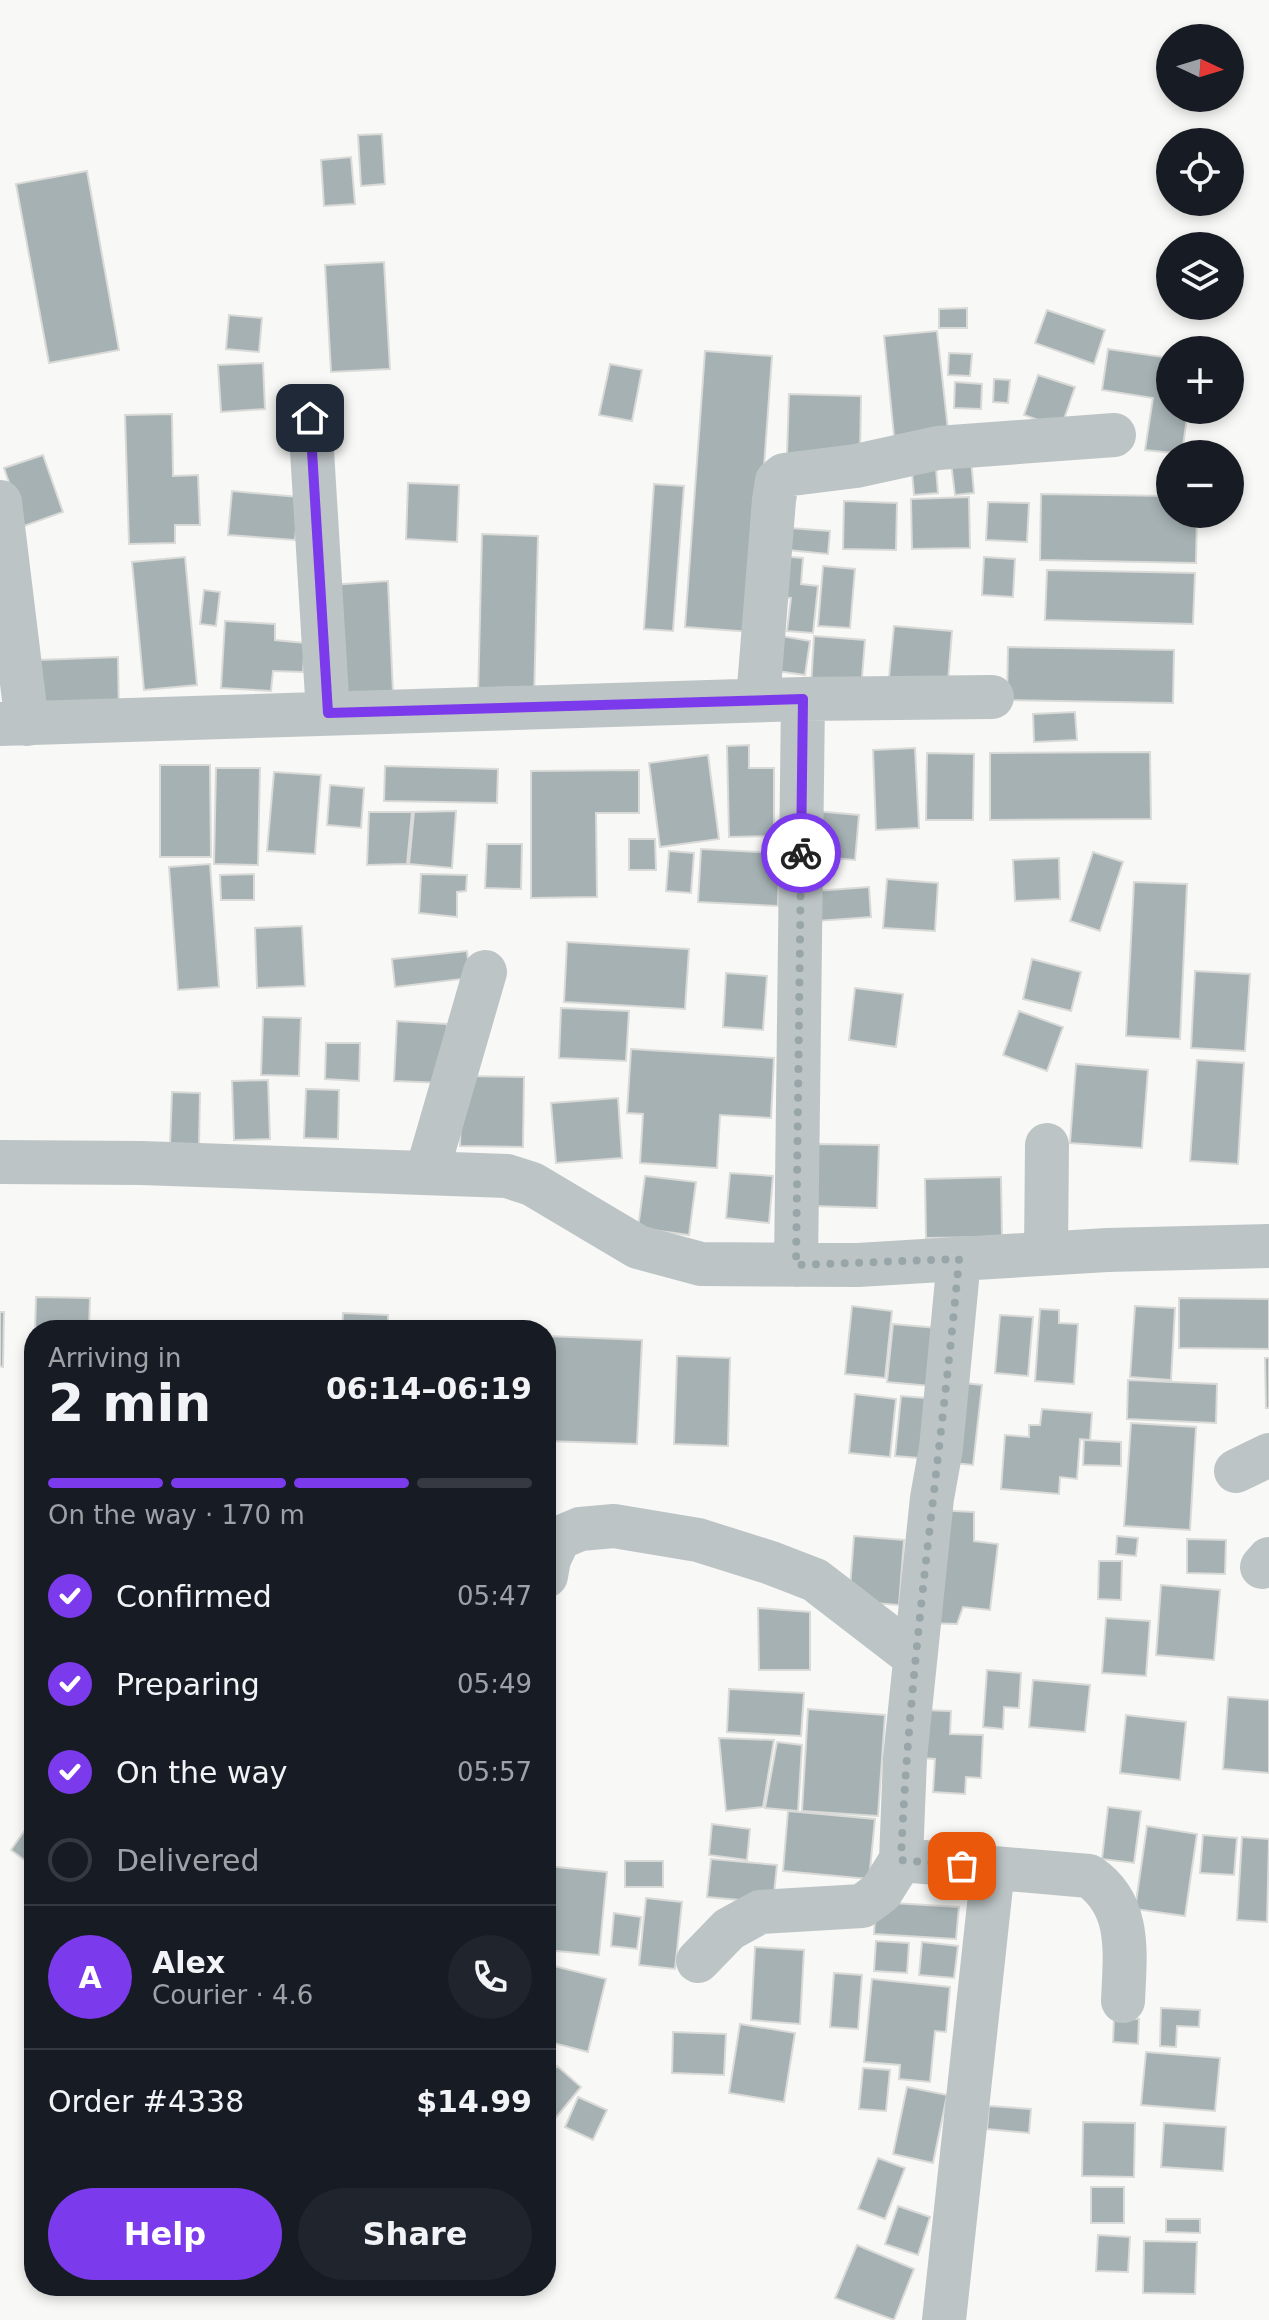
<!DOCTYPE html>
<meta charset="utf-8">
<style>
:root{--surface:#171b24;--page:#20242c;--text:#f1f3f6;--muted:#9ea1a6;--line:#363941;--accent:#7c3aed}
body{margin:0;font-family:"DejaVu Sans",sans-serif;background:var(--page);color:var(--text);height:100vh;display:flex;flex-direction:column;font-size:30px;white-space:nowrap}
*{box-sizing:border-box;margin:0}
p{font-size:26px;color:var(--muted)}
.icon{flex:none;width:44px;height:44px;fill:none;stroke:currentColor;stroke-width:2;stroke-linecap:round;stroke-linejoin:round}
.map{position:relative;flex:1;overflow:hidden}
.sheet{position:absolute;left:24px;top:1320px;width:532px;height:976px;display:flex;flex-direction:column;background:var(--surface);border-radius:32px;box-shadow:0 4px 12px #0003}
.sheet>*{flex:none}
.needle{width:52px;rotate:94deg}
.controls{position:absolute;left:1156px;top:24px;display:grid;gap:16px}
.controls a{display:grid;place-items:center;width:88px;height:88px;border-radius:50%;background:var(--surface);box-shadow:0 4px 12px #0003;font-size:40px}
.pin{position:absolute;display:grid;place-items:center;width:68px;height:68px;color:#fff;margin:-34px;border-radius:16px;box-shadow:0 4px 12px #0006}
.courier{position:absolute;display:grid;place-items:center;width:80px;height:80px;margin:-40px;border:6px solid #7c3aed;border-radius:50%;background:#fff;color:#222;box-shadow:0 2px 10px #0007}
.overview em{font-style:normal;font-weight:600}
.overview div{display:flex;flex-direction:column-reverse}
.overview{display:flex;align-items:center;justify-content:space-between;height:136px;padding:0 24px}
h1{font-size:52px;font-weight:600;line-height:60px}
.bar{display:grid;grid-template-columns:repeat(4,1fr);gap:12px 8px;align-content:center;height:96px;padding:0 24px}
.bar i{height:10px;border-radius:6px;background:var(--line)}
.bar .current{background:var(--accent)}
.bar p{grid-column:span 4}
.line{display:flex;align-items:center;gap:20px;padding:0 24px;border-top:2px solid var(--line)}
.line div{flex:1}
.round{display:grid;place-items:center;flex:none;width:84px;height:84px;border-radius:42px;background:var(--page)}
ol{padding:0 24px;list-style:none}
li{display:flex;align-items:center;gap:24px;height:88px}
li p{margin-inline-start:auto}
li .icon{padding:8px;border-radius:50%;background:var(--accent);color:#fff;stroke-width:4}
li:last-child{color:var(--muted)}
li i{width:44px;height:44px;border:4px solid var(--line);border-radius:50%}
.button{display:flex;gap:16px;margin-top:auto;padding:16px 24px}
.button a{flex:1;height:92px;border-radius:48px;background:var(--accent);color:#fff;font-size:32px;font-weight:600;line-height:92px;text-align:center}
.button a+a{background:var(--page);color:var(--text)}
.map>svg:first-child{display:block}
.building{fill:#a5b1b3;stroke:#dadad8;stroke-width:2}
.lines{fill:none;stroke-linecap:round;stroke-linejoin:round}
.minor{stroke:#bdc4c5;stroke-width:44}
.done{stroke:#99a6a9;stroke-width:8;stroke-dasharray:0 14.4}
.route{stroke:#7c3aed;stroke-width:10}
</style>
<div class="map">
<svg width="1269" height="2320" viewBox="0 0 1269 2320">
<rect width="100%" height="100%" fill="#f8f8f6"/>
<path class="building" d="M382 134 385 184 361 186 358 135Z
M351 157 355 204 324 206 321 160Z
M87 171 119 350 49 363 16 184Z
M384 262 390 369 331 372 325 265Z
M967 308V328H939V309Z
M1047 310 1105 330 1094 364 1035 343Z
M229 315 262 318 259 352 226 349Z
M937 331 948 430 894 436 884 336Z
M1108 349 1170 358V410H1188L1182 454 1145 450 1153 398 1102 390Z
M705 351 772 356 752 632 685 627Z
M949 353 972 354 970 376 948 375Z
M263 363 265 409 221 412 218 365Z
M610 364 642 370 632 421 599 415Z
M1038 375 1075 387 1061 428 1024 415Z
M994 379 1010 380 1008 403 993 402Z
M955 382 982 384 981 409 954 408Z
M789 394 861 396 860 457 787 455Z
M172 414 173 476 198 475 200 525H175V543L129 544 125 415Z
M43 455 63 512 24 526 4 468Z
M935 457 938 493 914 495 911 460Z
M971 460 974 493 955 495 951 462Z
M408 483 459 485 457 542 406 539Z
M654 484 684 486 673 631 644 629Z
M232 491 299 497 295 540 228 535Z
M1041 494 1170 496V514H1197L1196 563 1040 560Z
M969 497 970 548 912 549 911 499Z
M844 501 897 503 896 550 843 549Z
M988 502 1029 503 1027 542 986 540Z
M790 528 830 531 828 554 788 550Z
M482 534 538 536 534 700 478 698Z
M778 556 803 558 801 584 818 586 813 633 787 631 791 598 774 597Z
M185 557 197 685 144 690 132 562Z
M984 557 1015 559 1013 597 982 595Z
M823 566 855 569 850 628 818 626Z
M1047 570 1195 573 1193 624 1045 620Z
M388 581 393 693 335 696 330 585Z
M204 590 220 592 216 626 200 624Z
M225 621 275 624V640L305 643 303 672 273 671 271 691 221 688Z
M894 626 952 631 948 682 889 677Z
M776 635 810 641 805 675 770 670Z
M814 636 865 640 861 690 811 686Z
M1008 647 1174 650 1173 703 1007 700Z
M118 657 119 715 40 718 38 660Z
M1075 712 1077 740 1034 742 1033 714Z
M749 745V768H774V836L729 837 727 746Z
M915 748 919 828 876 830 873 750Z
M1150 752 1151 819 990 820V753Z
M927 753 974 754 973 820H926Z
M708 755 719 839 660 847 649 763Z
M160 765H210L211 857H160Z
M385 766 498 769 497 803 384 801Z
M216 768H260L258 865 214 864Z
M639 770V813H596L597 897 531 898V771Z
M274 772 321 775 315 854 267 851Z
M330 785 364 788 361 828 327 825Z
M456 811 452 868 409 864 414 812Z
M815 811 859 815 855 860 811 856Z
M369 812H412L407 864 367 865Z
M629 839H655L656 870H629Z
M487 844H522L521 889 485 888Z
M701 849 780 853 778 906 698 902Z
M669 851 694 853 691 893 666 891Z
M1093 852 1123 862 1100 931 1070 921Z
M1059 858 1060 899 1015 901 1013 860Z
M210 864 219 987 178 990 169 867Z
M254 874V900H221L220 875Z
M421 874 467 875 466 891 457 892V917L419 913Z
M887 879 938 883 935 931 883 928Z
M1134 882 1187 884 1180 1039 1126 1036Z
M869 887 871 917 817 921 815 891Z
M302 926 305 986 257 988 255 928Z
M567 942 689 949 685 1009 564 1002Z
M467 951 470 978 395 987 392 959Z
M1032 959 1081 972 1071 1011 1023 999Z
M1195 971 1250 974 1245 1051 1191 1048Z
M726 973 767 976 763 1030 723 1027Z
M855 988 903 994 896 1047 849 1040Z
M561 1008 629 1011 626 1061 559 1058Z
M1019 1011 1063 1027 1047 1071 1003 1055Z
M263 1017 301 1018 299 1076 261 1075Z
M397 1021 447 1024 444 1083 394 1081Z
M326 1043H360L359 1081 325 1079Z
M631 1049 774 1058 771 1118 720 1115 717 1168 640 1163 643 1114 627 1113Z
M1197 1060 1244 1063 1238 1164 1190 1161Z
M1076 1064 1148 1070 1142 1148 1070 1143Z
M462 1076 524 1077 523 1147 460 1146Z
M268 1080 270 1139 234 1140 232 1081Z
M306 1089 339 1090 338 1139 304 1138Z
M172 1092 200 1093 199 1146H170Z
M618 1098 622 1158 556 1163 551 1103Z
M815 1144 879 1145 877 1208 813 1206Z
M730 1173 773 1176 769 1223 726 1218Z
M645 1176 696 1182 689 1235 638 1228Z
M1001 1177 1002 1237 926 1238 925 1179Z
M36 1297 90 1298 89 1330H35Z
M1179 1298 1269 1299V1349L1179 1348Z
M852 1306 892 1311 885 1378 845 1374Z
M1135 1306 1175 1308 1171 1380 1130 1377Z
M1040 1309 1059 1310V1323L1078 1324 1074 1384 1035 1381Z
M0 1312H4L3 1367 0 1366Z
M343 1313 388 1315V1330H342Z
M1000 1315 1033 1317 1028 1376 995 1373Z
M893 1324 937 1328 931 1386 887 1382Z
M547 1336 642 1340 637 1444 546 1441Z
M677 1356 730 1358 728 1446 674 1444Z
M1265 1358H1269V1408H1266Z
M1128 1380 1217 1384 1216 1423 1127 1419Z
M954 1382 982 1385 973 1465 945 1462Z
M855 1394 896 1399 890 1457 849 1453Z
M901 1396 937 1399 931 1459 895 1456Z
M1042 1409 1092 1413 1090 1440 1080 1439 1077 1479 1060 1477 1059 1494 1001 1489 1005 1435 1029 1437V1425H1040Z
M1131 1423 1196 1427 1190 1530 1124 1526Z
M1084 1440 1121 1442V1466L1083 1465Z
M935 1510 974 1512V1541L998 1544 990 1610 963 1607 957 1624 926 1623Z
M854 1536 904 1540 899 1605 849 1601Z
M1117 1536 1138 1538 1136 1556 1116 1554Z
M1187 1539 1226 1540 1225 1574 1187 1573Z
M1099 1561H1122L1121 1600 1098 1599Z
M1161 1585 1220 1590 1214 1660 1156 1655Z
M758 1608 810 1612V1670H759Z
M1106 1618 1150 1621 1146 1676 1102 1673Z
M987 1670 1021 1673 1019 1708 1004 1707 1003 1729 983 1727Z
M1033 1680 1090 1685 1085 1732 1029 1727Z
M729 1689 804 1693 801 1736 727 1732Z
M1228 1697 1269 1700V1773L1223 1769Z
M808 1709 885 1715 878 1816 802 1811Z
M924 1710 951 1711 950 1734 983 1735 981 1778 966 1777 965 1794 933 1792 935 1759 922 1758Z
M1126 1715 1186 1722 1180 1780 1120 1773Z
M719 1738 774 1740 763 1807 726 1811Z
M777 1742 802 1745 798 1811 765 1808Z
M1108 1807 1141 1811 1134 1863 1102 1859Z
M788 1811 875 1819 869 1879 783 1871Z
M34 1817V1867L11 1850Z
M712 1824 750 1829 747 1860 709 1855Z
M1147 1826 1197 1834 1185 1916 1135 1909Z
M1203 1835 1237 1838 1234 1875 1200 1873Z
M1242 1837 1269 1839 1267 1922 1237 1920Z
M711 1859 777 1865 773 1903 707 1897Z
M625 1861H663V1887H625Z
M546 1866 607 1872 599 1955 546 1950Z
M646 1898 682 1902 675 1969 639 1965Z
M876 1902 959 1907 956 1939 874 1934Z
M614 1913 641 1917 637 1949 611 1946Z
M876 1941 909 1943 907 1973 874 1971Z
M922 1942 958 1946 954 1978 919 1975Z
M755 1947 804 1950 800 2024 751 2020Z
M546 1964 606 1979 588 2052 546 2041Z
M834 1973 862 1975 858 2029 830 2027Z
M872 1979 950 1987 946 2032 935 2031 930 2082 899 2079 900 2065 864 2062Z
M1161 2008 1200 2010 1199 2027 1177 2026 1176 2047 1160 2046Z
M1114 2018 1139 2019 1138 2044 1113 2042Z
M740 2024 795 2033 784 2102 729 2093Z
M673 2032 726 2034 724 2075 672 2073Z
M1146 2052 1220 2058 1215 2111 1141 2105Z
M557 2066 581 2087 554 2120 546 2113V2079Z
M863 2068 890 2070 886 2111 859 2109Z
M907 2087 947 2095 933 2163 893 2154Z
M578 2097 607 2110 593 2140 565 2127Z
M989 2106 1031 2109 1029 2133 987 2129Z
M1083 2122 1135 2123 1134 2177 1082 2176Z
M1164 2123 1226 2127 1223 2171 1161 2167Z
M878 2158 905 2168 885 2219 858 2209Z
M1091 2187H1124V2223H1091Z
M898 2206 930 2217 918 2255 885 2244Z
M1166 2219H1200V2233L1166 2232Z
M1098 2235 1130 2237 1128 2272 1096 2271Z
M1144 2241 1197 2242 1195 2294 1143 2293Z
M857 2245 914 2269 894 2320 835 2298Z"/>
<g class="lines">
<path class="minor" d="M310 418 328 713
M0 502 27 724
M758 700 774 500 777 481 784 475 856 466 938 448 1114 435
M0 724 803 699 992 697
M0 1162 141 1163 507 1176 532 1184 638 1247 701 1264 858 1265 1107 1250 1269 1246
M427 1172 485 972
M1046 1253 1047 1145
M796 1265 803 699
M1236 1471 1269 1455
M1262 1567 1269 1559
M546 1576 549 1559 559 1538 580 1529 614 1526 698 1540 771 1563 815 1580 915 1657
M901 1860 1089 1876C1132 1905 1125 1954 1123 2001
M698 1961 729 1929 760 1912 862 1906 881 1892 901 1860 905 1758 932 1498 941 1448 959 1259
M944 2320 993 1868"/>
</g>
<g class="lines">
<path class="done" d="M801 853 796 1265 959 1259C941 1459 909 1658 901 1860L962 1866"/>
<path class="route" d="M310 418 328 713 803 699 801 853"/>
</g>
</svg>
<div class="controls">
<a><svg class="needle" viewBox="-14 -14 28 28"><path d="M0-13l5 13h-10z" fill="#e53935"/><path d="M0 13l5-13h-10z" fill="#9ea1a6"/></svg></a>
<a><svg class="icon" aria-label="locate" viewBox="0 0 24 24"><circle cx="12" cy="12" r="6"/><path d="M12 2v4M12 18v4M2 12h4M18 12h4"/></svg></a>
<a><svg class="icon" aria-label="layers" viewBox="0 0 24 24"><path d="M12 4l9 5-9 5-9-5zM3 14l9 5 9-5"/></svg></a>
<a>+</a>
<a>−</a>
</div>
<div class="pin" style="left:962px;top:1866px;background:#ea580c"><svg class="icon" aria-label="bag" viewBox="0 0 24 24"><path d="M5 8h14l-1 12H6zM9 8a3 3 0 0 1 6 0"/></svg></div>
<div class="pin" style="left:310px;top:418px;background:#1f2937"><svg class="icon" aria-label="home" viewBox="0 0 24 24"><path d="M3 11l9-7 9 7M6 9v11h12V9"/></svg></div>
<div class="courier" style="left:801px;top:853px"><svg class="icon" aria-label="bike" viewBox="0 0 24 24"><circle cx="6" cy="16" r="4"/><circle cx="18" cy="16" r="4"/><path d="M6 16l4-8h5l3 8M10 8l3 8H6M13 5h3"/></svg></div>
<section class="sheet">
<div class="overview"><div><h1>2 min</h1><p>Arriving in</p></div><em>06:14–06:19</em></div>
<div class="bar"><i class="current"></i><i class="current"></i><i class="current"></i><i></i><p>On the way · 170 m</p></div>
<ol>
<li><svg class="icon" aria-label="check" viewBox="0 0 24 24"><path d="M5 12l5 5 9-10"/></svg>Confirmed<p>05:47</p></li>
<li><svg class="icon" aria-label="check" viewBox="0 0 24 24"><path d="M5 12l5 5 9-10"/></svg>Preparing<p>05:49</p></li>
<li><svg class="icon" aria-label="check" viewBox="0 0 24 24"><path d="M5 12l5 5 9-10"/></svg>On the way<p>05:57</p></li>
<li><i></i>Delivered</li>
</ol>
<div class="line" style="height:144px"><b class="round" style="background:var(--accent);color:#fff">A</b><div><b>Alex</b><p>Courier · 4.6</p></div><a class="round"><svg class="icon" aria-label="phone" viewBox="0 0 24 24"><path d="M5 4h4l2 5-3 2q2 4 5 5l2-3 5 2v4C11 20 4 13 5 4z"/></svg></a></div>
<div class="line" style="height:104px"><div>Order #4338</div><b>$14.99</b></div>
<div class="button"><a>Help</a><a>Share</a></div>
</section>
</div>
